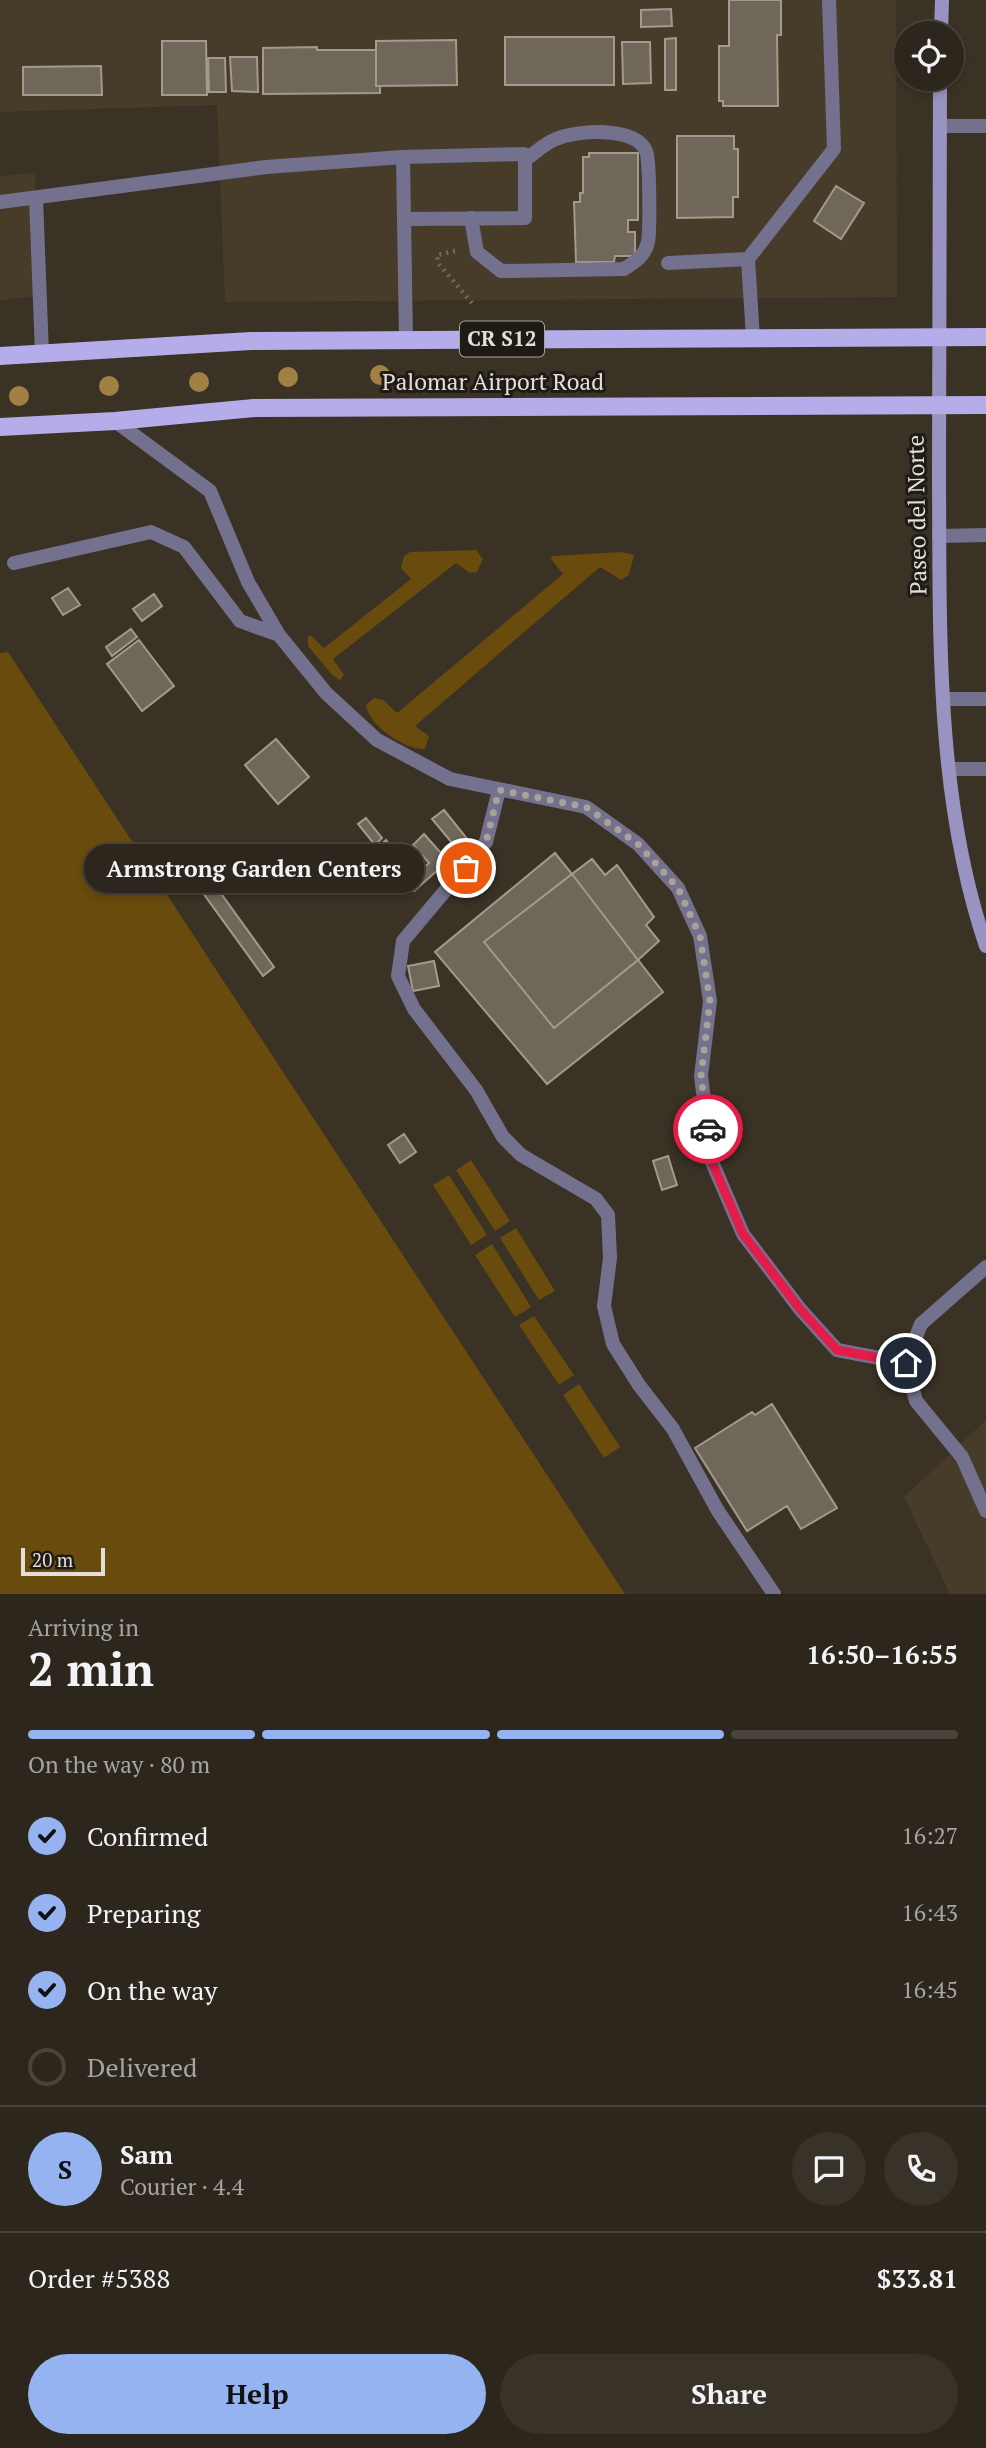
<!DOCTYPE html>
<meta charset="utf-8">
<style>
:root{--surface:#2c261c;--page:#383229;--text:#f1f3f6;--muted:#a6a5a3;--line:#48433b;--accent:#95b2f1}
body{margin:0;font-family:"PT Serif",serif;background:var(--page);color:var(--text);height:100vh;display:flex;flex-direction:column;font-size:26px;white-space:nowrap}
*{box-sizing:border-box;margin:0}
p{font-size:23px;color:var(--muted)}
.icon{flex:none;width:38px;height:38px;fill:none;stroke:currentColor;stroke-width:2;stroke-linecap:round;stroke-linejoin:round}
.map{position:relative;height:1594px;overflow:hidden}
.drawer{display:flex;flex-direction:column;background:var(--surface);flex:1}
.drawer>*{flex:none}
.fabs{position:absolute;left:894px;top:21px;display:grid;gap:14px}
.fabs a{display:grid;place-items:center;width:70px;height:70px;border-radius:50%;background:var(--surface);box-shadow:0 4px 10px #0003,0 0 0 2px var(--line);font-size:35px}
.scale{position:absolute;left:21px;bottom:18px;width:84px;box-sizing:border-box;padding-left:7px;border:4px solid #e3ded6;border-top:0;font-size:19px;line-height:24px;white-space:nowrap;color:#e3ded6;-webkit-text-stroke:5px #1e1a15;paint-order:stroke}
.pin{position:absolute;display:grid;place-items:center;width:60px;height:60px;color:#fff;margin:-30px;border:4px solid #fff;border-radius:50%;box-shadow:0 2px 7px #0007}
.courier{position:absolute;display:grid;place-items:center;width:70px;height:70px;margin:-35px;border:5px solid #e11d48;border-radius:50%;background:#fff;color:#222;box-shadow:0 2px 9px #0007}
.bubble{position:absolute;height:49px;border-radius:24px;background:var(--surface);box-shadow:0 4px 10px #0003,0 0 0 2px var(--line);font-size:23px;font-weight:600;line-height:49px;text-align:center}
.summary em{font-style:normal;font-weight:600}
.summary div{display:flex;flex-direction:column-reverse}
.summary{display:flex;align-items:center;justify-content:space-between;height:119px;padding:0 28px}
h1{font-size:46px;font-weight:600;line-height:52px}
.bar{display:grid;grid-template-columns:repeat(4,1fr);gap:10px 7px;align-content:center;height:84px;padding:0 28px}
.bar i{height:9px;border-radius:5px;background:var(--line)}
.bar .current{background:var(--accent)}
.bar p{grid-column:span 4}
.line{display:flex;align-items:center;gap:18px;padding:0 28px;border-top:2px solid var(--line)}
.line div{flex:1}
.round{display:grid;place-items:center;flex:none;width:74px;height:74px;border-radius:37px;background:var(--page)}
ol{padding:0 28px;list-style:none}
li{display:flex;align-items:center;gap:21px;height:77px}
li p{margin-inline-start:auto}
li .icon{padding:7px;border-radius:50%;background:var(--accent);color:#111;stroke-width:4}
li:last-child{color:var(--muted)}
li i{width:38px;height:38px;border:4px solid var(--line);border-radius:50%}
.cta{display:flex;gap:14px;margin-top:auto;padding:14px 28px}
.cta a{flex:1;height:80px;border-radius:42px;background:var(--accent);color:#111;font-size:28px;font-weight:600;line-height:80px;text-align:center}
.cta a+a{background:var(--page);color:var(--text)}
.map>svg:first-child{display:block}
.built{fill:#473c2a}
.green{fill:#684b0d}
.building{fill:#6f6759;stroke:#a39a8b;stroke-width:2}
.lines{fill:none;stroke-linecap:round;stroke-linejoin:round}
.path{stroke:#716a5f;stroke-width:4.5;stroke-dasharray:2 5;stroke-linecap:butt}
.lane{stroke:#74718e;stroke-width:14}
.secondary{stroke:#9993c1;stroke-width:14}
.primary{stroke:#b5ade9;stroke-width:18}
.tree{fill:#a18044}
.done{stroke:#a8a298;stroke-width:7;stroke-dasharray:0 12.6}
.route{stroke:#e11d48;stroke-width:9}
.labels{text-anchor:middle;stroke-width:6;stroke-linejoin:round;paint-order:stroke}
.shield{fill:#1e1a15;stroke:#a8a39c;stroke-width:2}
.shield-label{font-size:21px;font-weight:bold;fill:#e3ded6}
.street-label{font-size:23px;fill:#e3ded6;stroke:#1e1a15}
</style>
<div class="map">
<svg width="986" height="1594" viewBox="0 0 986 1594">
<rect width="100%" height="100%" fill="#3a3225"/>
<path class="built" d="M0 0H896L897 297 225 302 217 105 0 112Z
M35 173 38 296 0 300V176Z
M986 1420V1594H950L904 1497Z"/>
<path class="green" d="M476 550 483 559 477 572 470 573 456 563 333 659 344 675 340 680 332 675 308 646V636H311L324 648 411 579 401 568 404 556 410 552Z
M622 552 634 555 629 575 621 580 600 567 415 726 429 736 425 749C405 750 368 725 366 705L374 698 383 700 397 713 563 574 551 559 552 556Z
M8 652 625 1594H0V653Z
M471 1160 510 1221 495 1231 456 1170Z
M449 1175 487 1235 471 1245 433 1185Z
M516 1228 555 1291 539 1300 500 1238Z
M492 1244 531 1307 515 1317 475 1255Z
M534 1316 574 1375 559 1385 519 1325Z
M579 1384 620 1447 604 1458 563 1395Z"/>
<path class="building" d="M729 0H781V35H777L778 106H723V101H719V46H729Z
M671 9 672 26 641 27V10Z
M505 37H614V85H505Z
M676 38V90H665V39Z
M456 40 457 85 376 86V41Z
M162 41H206L207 95H162Z
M622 42H650L651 83 623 84Z
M317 47V50H376V86H380V93L263 94V48Z
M230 57H257L258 92 232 91Z
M208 58H225L226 92H209Z
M101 66 102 95H23V67Z
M677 136H734V149H738V197H733V217L677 218Z
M589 153H638V220H628V232H635V256H615L614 262H576L574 202H580V193H583V157H589Z
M836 186 864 203 841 239 814 221Z
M68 588 80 605 63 615 52 598Z
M154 594 162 606 142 621 133 609Z
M131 629 137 637 112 656 106 647Z
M139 640 174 686 142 711 107 664Z
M276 739 309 777 278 804 245 765Z
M444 810 469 841 458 850 432 819Z
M366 818 382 838 375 845 358 824Z
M424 834 448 861 414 891 407 883 429 863 413 845Z
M386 840 402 860 394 867 378 847Z
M555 853 572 874 484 942 554 1028 638 960 663 992 547 1084 435 952Z
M592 859 605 875 617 865 654 917 646 925 659 941 638 960 572 874Z
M207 874 274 967 263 976 195 882Z
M572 874 638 960 554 1028 484 942Z
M434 961 439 986 413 991 408 966Z
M404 1134 416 1152 400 1163 388 1145Z
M668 1156 677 1185 662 1190 653 1161Z
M772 1404 837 1508 801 1529 787 1506 747 1531 695 1448 752 1412 755 1415Z"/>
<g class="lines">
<path class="path" d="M455 251 437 255 438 263 472 303"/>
<path class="lane" d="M940 126H986
M403 157 524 154 525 160V218L406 219
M36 198 42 354
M0 202 266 167 403 157 406 340
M471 218 477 252 501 271 624 269C635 262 645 256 648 242 650 231 650 160 646 151 635 126 576 130 556 139 545 143 535 153 525 160
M668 263 748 259
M753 338 748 259 834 149 829 0
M115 421 210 491 248 582 279 635
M939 536 986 535
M14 563 151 532 184 547 240 621 279 635 326 693 377 740 450 779 586 807 638 844 678 888 700 936 710 1001 701 1076 712 1162 743 1234 800 1309 837 1350 906 1363
M943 699H986
M950 769H986
M499 790 486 842 403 941 398 976 414 1009 476 1090 503 1137 521 1155 596 1199 608 1215 610 1258 604 1306 613 1344 639 1385 673 1429 718 1511 774 1594
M986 1267 921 1324 906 1363 916 1401 962 1457 986 1511"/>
<path class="secondary" d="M941 33 942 0
M940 79C939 211 939 343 939 475 940 632 935 796 986 946"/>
<path class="primary" d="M0 356 251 341 986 337
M0 427 115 421 254 408 986 405"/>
</g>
<g class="tree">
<circle cx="380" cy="375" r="10"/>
<circle cx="288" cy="377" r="10"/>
<circle cx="199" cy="382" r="10"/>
<circle cx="109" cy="386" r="10"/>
<circle cx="19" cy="396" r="10"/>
</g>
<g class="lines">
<path class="done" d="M466 868 486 842 499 790 586 807 638 844 678 888 700 936 710 1001 701 1076 708 1129"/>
<path class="route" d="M708 1129 712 1162 743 1234 800 1309 837 1350 906 1363"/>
</g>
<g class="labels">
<rect class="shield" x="460" y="321.5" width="84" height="35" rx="5"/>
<g class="shield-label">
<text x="502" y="346">CR S12</text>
</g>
<g class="street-label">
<text x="493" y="390">Palomar Airport Road</text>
<text transform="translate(917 515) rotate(-91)" y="8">Paseo del Norte</text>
</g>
</g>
</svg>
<div class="fabs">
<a><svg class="icon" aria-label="locate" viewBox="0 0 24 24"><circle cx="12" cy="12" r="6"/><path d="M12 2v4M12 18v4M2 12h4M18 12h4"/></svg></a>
</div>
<div class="scale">20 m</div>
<div class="pin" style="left:466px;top:868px;background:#ea580c"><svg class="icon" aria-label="bag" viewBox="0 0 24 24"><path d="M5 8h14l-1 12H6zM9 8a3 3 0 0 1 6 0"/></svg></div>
<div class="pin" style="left:906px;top:1363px;background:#1f2937"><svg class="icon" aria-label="home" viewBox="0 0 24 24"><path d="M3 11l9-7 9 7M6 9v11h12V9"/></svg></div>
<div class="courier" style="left:708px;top:1129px"><svg class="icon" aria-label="car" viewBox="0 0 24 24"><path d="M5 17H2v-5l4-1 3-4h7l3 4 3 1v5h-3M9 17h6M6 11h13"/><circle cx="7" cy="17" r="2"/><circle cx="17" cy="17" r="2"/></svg></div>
<div class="bubble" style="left:84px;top:844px;width:340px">Armstrong Garden Centers</div>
</div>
<section class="drawer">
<div class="summary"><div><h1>2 min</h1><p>Arriving in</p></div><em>16:50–16:55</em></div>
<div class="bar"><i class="current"></i><i class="current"></i><i class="current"></i><i></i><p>On the way · 80 m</p></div>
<ol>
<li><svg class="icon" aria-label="check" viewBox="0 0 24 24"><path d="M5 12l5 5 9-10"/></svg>Confirmed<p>16:27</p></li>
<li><svg class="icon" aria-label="check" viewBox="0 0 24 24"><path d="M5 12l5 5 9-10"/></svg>Preparing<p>16:43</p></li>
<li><svg class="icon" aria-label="check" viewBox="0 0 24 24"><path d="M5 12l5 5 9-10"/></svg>On the way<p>16:45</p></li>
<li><i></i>Delivered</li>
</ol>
<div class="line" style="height:126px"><b class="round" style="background:var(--accent);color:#111">S</b><div><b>Sam</b><p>Courier · 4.4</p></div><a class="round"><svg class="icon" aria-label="chat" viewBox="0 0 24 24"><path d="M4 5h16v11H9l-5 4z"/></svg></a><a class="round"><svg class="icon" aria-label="phone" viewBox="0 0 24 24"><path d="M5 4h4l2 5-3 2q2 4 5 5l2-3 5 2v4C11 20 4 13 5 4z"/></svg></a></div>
<div class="line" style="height:91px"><div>Order #5388</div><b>$33.81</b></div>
<div class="cta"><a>Help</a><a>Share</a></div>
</section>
